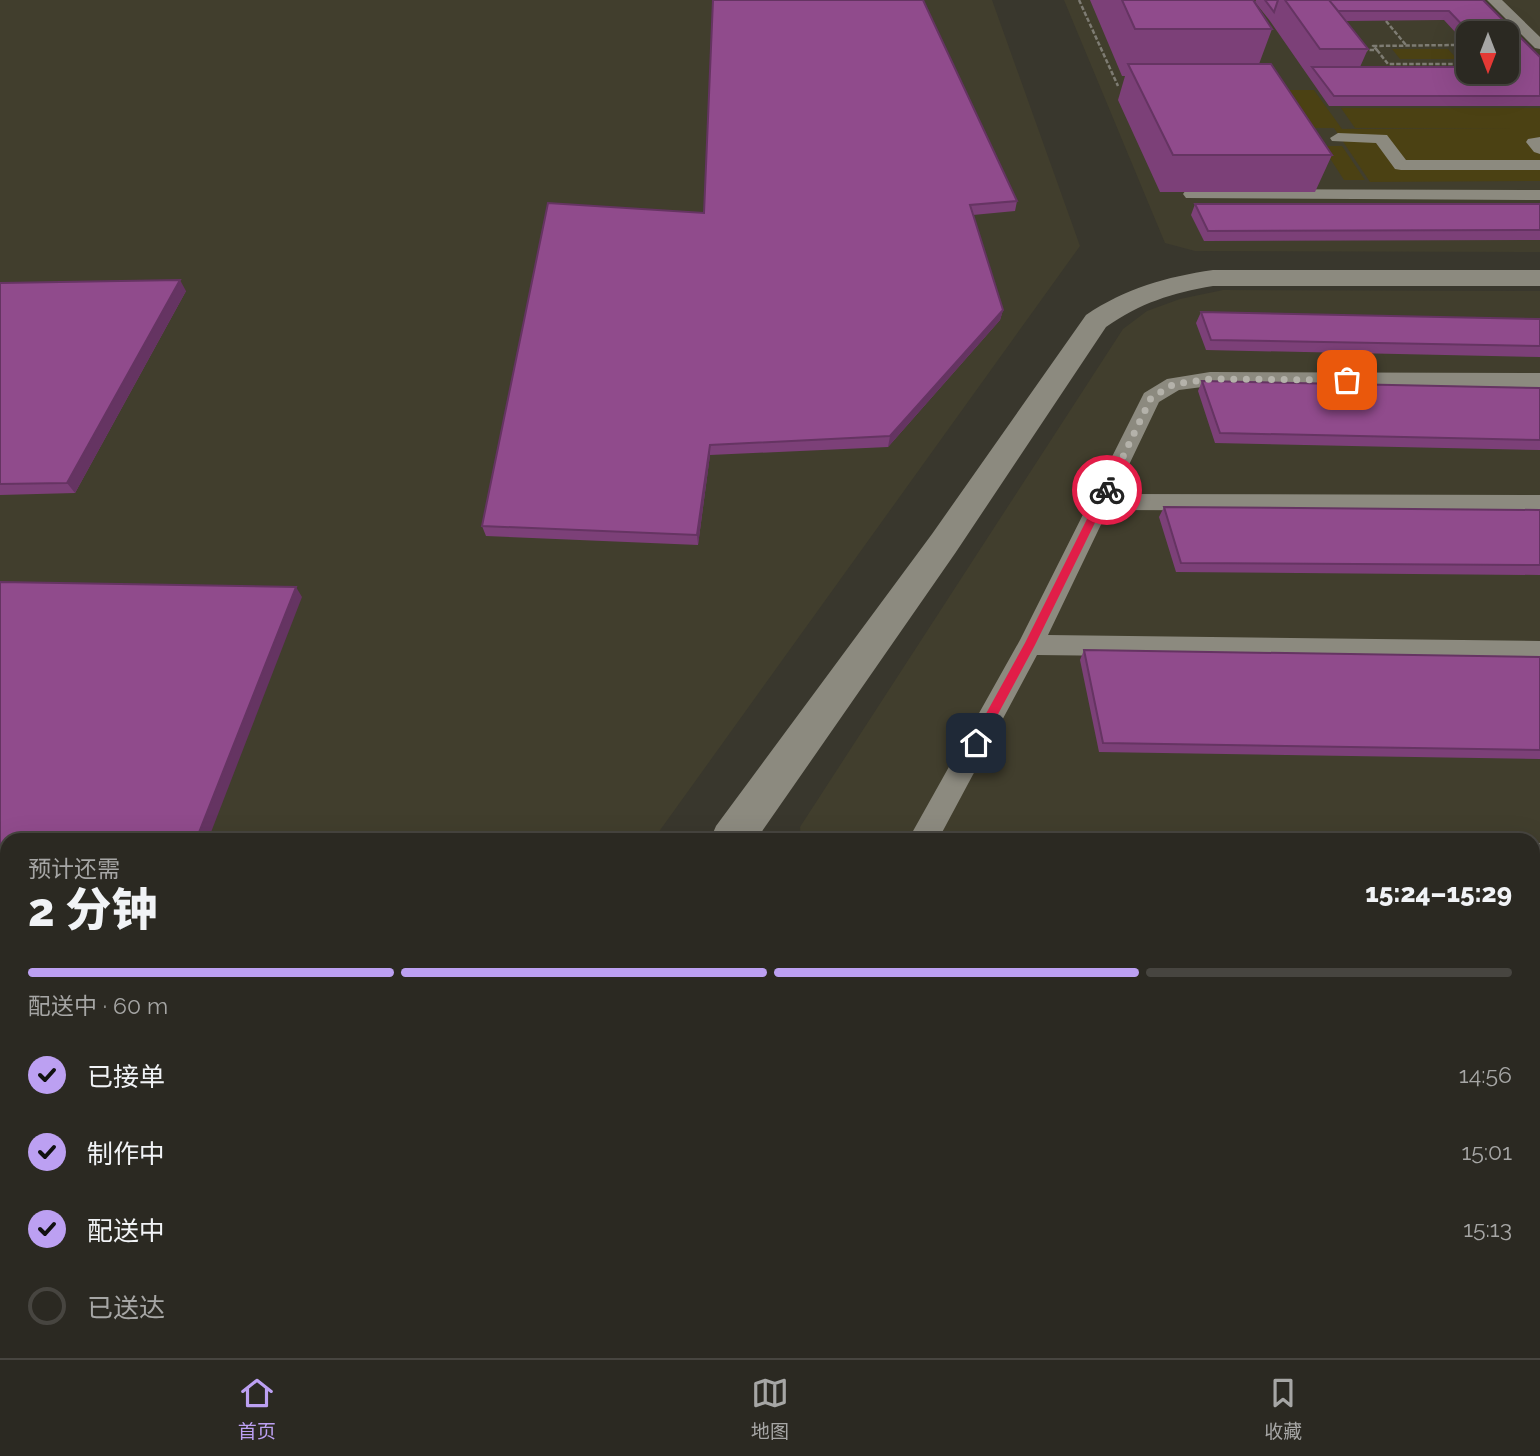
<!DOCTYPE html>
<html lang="zh">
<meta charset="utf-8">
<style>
:root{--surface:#2b2922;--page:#33312a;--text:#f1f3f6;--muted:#a6a6a5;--line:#474540;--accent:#bca0f2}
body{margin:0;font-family:Raleway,"Noto Sans SC",sans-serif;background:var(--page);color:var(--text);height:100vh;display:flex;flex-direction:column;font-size:26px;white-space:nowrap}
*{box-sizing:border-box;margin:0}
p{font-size:23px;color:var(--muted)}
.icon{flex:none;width:38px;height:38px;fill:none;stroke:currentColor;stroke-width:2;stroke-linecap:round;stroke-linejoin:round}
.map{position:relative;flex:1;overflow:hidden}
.panel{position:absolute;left:0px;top:833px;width:1540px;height:525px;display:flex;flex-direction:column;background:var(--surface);border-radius:21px 21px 0 0;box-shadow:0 7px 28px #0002,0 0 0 2px var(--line)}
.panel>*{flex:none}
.needle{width:46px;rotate:180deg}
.controls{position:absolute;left:1456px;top:21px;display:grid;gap:14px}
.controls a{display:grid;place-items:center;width:63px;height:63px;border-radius:14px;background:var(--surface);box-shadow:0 7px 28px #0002,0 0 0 2px var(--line);font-size:35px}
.pin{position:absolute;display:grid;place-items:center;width:60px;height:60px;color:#fff;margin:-30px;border-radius:14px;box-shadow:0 4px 10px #0006}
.courier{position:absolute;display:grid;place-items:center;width:70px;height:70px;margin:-35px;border:5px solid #e11d48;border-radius:50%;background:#fff;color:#222;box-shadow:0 2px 9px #0007}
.summary em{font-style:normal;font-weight:800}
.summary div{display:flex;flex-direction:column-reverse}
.summary{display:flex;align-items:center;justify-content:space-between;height:119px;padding:0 28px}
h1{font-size:46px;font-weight:800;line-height:52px}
.bar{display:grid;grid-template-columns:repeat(4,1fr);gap:10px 7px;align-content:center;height:84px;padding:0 28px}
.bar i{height:9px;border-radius:5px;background:var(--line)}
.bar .selected{background:var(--accent)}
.bar p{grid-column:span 4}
ol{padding:0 28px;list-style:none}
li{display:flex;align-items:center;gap:21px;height:77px}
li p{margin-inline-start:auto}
li .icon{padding:7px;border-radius:50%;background:var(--accent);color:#111;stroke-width:4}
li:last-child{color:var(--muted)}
li i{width:38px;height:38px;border:4px solid var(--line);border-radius:50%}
.menu{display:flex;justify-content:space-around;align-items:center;height:98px;border-top:2px solid var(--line);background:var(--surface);font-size:19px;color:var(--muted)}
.menu a{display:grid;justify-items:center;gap:4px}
.menu .selected{color:var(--accent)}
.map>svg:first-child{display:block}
.built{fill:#413e2d;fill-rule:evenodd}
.green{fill:#4b4113}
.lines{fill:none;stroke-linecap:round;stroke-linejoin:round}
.path{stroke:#7e7c73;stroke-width:2.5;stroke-dasharray:4.5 2;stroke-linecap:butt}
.lane{fill:#8c8a7f;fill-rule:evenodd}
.secondary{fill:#8c8a7f;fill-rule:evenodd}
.wall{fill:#7c4078;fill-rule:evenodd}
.shaded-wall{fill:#653462}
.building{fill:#904b8c;stroke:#653462;stroke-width:2}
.route{fill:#e11d48}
.done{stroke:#b4b2aa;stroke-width:7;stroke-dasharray:0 12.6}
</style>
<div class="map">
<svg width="1540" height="1358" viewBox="0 0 1540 1358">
<rect width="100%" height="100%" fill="#39372d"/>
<path class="built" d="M0 0H992L1080 246 653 840H7V1351H284L279 1358H0Z
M1064 0H1540V252L1195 251 1165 243ZM1468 33H1507V72H1468Z
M1223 290 1540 291V1358H850V1351H1533V840H801L800 827 1123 329 1147 311 1180 299Z"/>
<path class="green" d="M1392 49H1448L1457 59H1400Z
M1283 90H1314L1342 129 1516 128H1355L1341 108H1540V181L1370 182 1334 128H1308Z
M1322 146H1342L1365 180H1344Z"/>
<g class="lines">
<path class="path" d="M1079 0 1118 86
M1386 21 1406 45
M1363 50H1377L1373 46 1455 45 1468 60
M1377 50 1388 64H1468"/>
<path class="lane" d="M1487 0H1502L1540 37V49L1535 48Z
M1338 133 1387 135 1406 160H1540V170H1401L1395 169 1376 143 1332 141 1330 138Z
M1540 137V154L1534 152 1526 142 1528 139Z
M1192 189 1540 190V200L1186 198 1183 194 1186 190Z
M1210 372 1540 373V387L1210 386 1179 390 1159 402 1115 494 1540 495V511L1108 510 1048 635 1540 641V661L1037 655 938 840H908L1020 640 1144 393 1167 379Z
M1533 843H1540V871H1533Z
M1533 1076H1540V1110H1533Z
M864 1351H902L904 1358H864Z"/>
<path class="secondary" d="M1213 270H1540V286H1213C1172 293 1140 303 1106 327L956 552 756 840H710L716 826 932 534 1086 315C1126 288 1166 277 1213 270Z
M333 1351H393L390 1358H330Z"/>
</g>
<path class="wall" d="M1090 0H1253L1272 29 1259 64 1332 155 1315 192H1160L1118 100 1125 76H1122Z
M1256 0H1483L1540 57V106H1329L1270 21 1255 2ZM1444 20 1468 46V33H1507V72L1360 67 1368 49 1346 21Z
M1017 201 1015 211 973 215 1003 310 1000 320 888 447 710 455 698 545 486 536 482 526 704 213Z
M1195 204H1540V240L1204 241 1191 215Z
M0 283 186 291 75 493 0 495Z
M1201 312 1540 319V357L1206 350 1196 323Z
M1202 381 1540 388V450L1215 443 1198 391Z
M1164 507 1540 510V575L1176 572 1159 517Z
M1084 650 1540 657V759L1099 752 1080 660Z"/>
<path class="shaded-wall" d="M180 280 186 291 75 493 67 483Z
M1003 310 1000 320 888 447 890 436Z
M710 445V455L698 545 697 535Z
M296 587 302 597 208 840H196Z
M7 1317V1351H9L6 1358H0V1335Z"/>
<path class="building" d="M713 0H923L1017 201 970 205 1003 310 890 436 710 445 697 535 482 526 548 203 704 213Z
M1122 0H1253L1272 29H1135Z
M1265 0H1278L1274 12Z
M1285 0H1329L1368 49H1320Z
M1329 0H1483L1540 57V96H1334L1312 67H1468V72H1507V33H1470L1449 11H1338Z
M1128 64H1271L1332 155H1173Z
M1195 204H1540V230L1208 231Z
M180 280 67 483 0 484V283Z
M1201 312 1540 319V346L1211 340Z
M1202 381 1540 388V440L1220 433Z
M1164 507 1540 510V565L1181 563Z
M0 582 296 587 196 840H7V1317L0 1335Z
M1084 650 1540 657V750L1103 743Z
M1533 1135H1540V1242H1533Z"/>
<path class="route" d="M1103 487 1111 490 1035 645 981 746H972V739L1025 643Z"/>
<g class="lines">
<path class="done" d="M1107 490 1151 398 1174 384 1210 379 1347 380"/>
</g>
</svg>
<div class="controls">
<a><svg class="needle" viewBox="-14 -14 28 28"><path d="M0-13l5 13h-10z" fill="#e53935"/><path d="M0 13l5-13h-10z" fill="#a6a6a5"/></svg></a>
</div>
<div class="pin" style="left:1347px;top:380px;background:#ea580c"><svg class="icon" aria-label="bag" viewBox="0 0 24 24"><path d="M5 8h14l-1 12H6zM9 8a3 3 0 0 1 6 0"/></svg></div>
<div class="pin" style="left:976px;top:743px;background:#1f2937"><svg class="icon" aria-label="home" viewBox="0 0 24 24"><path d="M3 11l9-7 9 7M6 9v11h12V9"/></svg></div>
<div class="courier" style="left:1107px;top:490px"><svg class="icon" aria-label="bike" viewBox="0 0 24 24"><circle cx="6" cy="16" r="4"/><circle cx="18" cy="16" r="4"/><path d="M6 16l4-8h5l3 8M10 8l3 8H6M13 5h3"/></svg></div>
<section class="panel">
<div class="summary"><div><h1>2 分钟</h1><p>预计还需</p></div><em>15:24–15:29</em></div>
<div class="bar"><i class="selected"></i><i class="selected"></i><i class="selected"></i><i></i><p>配送中 · 60 m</p></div>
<ol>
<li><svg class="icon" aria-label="check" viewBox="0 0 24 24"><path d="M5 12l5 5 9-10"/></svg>已接单<p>14:56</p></li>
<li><svg class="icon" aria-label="check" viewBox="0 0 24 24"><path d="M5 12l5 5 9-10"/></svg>制作中<p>15:01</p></li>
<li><svg class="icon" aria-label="check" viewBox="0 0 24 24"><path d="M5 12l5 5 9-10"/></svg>配送中<p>15:13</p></li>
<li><i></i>已送达</li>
</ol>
</section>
</div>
<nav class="menu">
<a class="selected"><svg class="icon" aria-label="home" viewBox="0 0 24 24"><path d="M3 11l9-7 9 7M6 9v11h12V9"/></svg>首页</a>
<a><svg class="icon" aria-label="map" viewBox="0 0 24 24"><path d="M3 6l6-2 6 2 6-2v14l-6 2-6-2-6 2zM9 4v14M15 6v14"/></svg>地图</a>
<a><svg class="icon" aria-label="saved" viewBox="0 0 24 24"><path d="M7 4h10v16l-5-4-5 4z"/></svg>收藏</a>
</nav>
